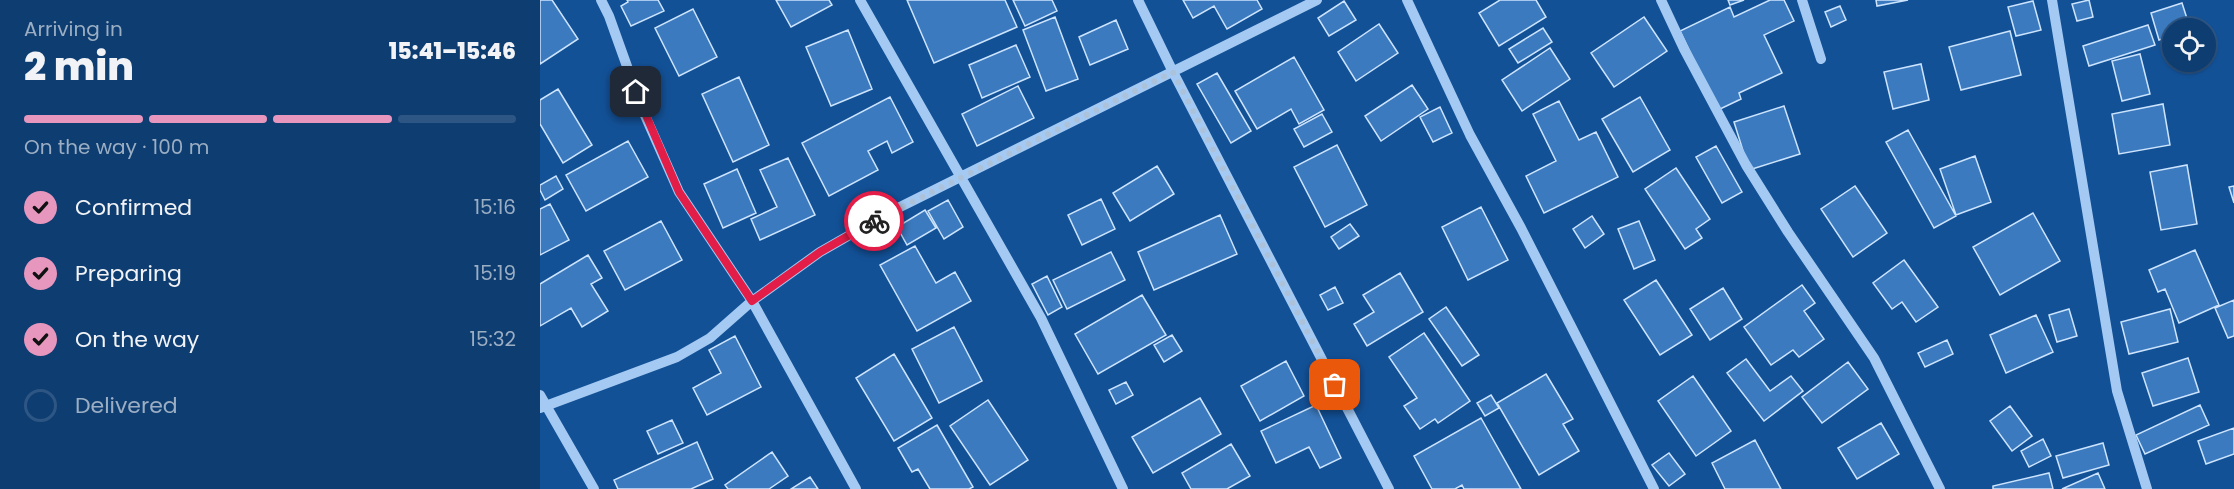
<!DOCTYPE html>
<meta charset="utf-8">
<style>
:root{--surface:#0e3d71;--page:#1c4879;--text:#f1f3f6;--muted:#9baec3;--line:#2e5684;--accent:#e797bd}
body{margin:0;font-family:Poppins,sans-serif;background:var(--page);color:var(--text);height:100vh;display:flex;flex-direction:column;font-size:22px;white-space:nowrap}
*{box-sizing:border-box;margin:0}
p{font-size:20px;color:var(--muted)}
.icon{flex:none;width:33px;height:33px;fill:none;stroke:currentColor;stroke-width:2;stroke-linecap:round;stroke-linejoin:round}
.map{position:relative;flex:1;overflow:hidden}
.panel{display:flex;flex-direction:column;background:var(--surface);width:540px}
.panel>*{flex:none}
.controls{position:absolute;left:1622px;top:18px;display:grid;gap:12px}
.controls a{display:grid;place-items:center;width:54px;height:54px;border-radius:50%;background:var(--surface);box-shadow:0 2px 4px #0004,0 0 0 2px var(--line);font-size:30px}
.pin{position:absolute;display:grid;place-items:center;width:51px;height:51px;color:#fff;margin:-26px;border-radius:12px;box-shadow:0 3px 9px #0006}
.courier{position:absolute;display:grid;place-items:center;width:60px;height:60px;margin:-30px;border:4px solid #e11d48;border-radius:50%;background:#fff;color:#222;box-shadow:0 2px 8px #0007}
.head em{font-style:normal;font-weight:800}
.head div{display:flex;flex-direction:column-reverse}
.head{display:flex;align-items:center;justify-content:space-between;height:102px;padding:0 24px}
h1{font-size:39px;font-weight:800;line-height:45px}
.bar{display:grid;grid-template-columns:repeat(4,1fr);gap:9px 6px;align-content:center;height:72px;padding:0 24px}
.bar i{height:8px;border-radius:4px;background:var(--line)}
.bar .on{background:var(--accent)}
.bar p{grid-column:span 4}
ol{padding:0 24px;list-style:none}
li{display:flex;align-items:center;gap:18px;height:66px}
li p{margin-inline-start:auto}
li .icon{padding:6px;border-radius:50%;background:var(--accent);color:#111;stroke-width:4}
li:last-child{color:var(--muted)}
li i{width:33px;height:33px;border:3px solid var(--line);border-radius:50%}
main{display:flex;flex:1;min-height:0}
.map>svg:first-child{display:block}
.building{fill:#3c7abf;stroke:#cce4fd;stroke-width:1.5}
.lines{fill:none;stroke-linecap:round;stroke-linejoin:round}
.minor{stroke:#a4caf3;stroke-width:10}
.done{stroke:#acc2db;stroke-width:6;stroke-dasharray:0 10.8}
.route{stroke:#e11d48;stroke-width:8}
</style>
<main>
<section class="panel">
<div class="head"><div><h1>2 min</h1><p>Arriving in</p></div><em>15:41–15:46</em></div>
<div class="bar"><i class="on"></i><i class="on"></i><i class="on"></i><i></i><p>On the way · 100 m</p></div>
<ol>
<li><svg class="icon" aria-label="check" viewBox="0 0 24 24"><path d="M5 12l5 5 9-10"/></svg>Confirmed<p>15:16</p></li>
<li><svg class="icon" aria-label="check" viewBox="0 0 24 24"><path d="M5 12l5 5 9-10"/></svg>Preparing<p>15:19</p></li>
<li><svg class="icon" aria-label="check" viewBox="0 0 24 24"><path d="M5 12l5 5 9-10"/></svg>On the way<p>15:32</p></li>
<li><i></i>Delivered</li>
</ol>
</section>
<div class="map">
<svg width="1694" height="489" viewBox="0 0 1694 489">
<rect width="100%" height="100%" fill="#135197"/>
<path class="building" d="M0 0H12L38 39 0 64Z
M87 0H118L124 11 91 26 81 6 88 2Z
M236 0H289L292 5 251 27Z
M367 0H465L477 27 394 63Z
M473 0H512L517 11 485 26Z
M643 0H717L722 9 687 29 674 6 653 18Z
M960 0H996L1006 17 959 46 939 13Z
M1188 0H1204L1190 5Z
M1230 0H1244L1254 21 1224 35 1242 73 1199 93 1201 99 1178 110 1140 31 1190 7 1194 17Z
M1336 0H1368L1337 6Z
M1549 0 1553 17 1537 21 1532 4Z
M804 1 816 20 789 36 778 18Z
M1493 1 1501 30 1476 36 1468 7Z
M1642 3 1650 28H1632V36L1619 40 1611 13Z
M1300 6 1306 20 1291 27 1285 12Z
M153 9 177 57 139 76 115 28Z
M515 17 538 79 506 91 483 30Z
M1104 17 1127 51 1074 87 1051 53Z
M576 20 588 49 550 65 539 37Z
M839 24 858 53 816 81 798 52Z
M1608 25 1615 45 1549 66 1543 46Z
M1003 28 1012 42 978 63 969 49Z
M308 30 332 89 291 106 266 47Z
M1470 31 1481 75 1421 90 1409 47Z
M476 45 490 77 442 98 429 65Z
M1010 48 1030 79 982 111 962 80Z
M1600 54 1610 94 1582 101 1572 61Z
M754 57 784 110 759 124 751 109 717 129 695 91Z
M1381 64 1389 100 1353 109 1344 72Z
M677 73 711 131 691 143 657 84Z
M199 77 229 145 193 162 162 94Z
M872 85 888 109 841 141 825 116Z
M478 86 494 118 437 146 422 114Z
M18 89 52 145 23 163 0 124V100Z
M350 97 373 142 352 153 347 141 328 151 338 170 289 196 262 143Z
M1100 97 1130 150 1093 172 1062 119Z
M1019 101 1039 140 1056 132 1078 177 1004 213 986 176 1016 161 993 114Z
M1623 104 1630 145 1579 154 1572 114Z
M1244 106 1260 154 1209 170 1194 122Z
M900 107 912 133 893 142 880 117Z
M782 114 792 132 764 147 754 129Z
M1368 130 1416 216 1394 228 1346 142Z
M88 141 108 177 46 211 26 175Z
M797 145 827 205 785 227 754 167Z
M1176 146 1202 192 1182 203 1156 157Z
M1435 156 1451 202 1416 215 1400 169Z
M248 158 275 215 220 240 211 219 237 207 220 170Z
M1647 165 1657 224 1621 230 1610 172Z
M617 166 634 194 590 221 573 193Z
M1136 168 1170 219 1156 229 1162 238 1145 249 1105 189Z
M197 169 216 213 183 228 164 184Z
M16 176 23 189 5 200 0 190V185Z
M1315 186 1347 233 1313 257 1281 209Z
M1694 186V203L1689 187Z
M561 199 575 229 542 245 528 215Z
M408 200 423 227 404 239 388 211Z
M10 204 29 240 0 255V209Z
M941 207 968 260 928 280 902 227Z
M385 210 396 228 367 245 357 227Z
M1493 213 1520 261 1460 295 1433 247Z
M680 215 697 254 614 290 598 252Z
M1052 216 1064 234 1045 248 1033 229Z
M121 221 142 260 85 290 64 251Z
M1099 221 1115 260 1094 269 1078 229Z
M810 224 819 236 799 249 791 237Z
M375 246 396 283 415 272 431 301 377 331 340 265Z
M1655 250 1679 305 1639 323 1625 289 1618 292 1609 270Z
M571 252 585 280 527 309 513 280Z
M48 255 62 278 51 284 68 311 42 327 31 308 0 326V284Z
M1364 260 1398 307 1376 322 1362 302 1352 309 1333 283Z
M860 273 883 312 827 346 814 324 834 312 823 295Z
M507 276 522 307 508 315 492 284Z
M1116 280 1152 335 1120 355 1084 300Z
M1262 285 1275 303 1264 311 1284 339 1259 357 1253 350 1231 365 1204 327Z
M795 287 803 303 788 310 780 295Z
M1183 288 1202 319 1170 340 1150 309Z
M602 295 626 335 558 374 535 334Z
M1694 300V336L1688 338 1675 308Z
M906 307 939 355 922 366 889 319Z
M1529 309 1537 336 1517 342 1509 315Z
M1630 309 1638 342 1589 354 1581 322Z
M1496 315 1513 352 1466 373 1450 335Z
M414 327 442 381 399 403 372 349Z
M884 333 930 401 898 423 895 419 880 429 864 406 877 398 849 357Z
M632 335 642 351 624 362 614 345Z
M195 336 221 387 167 415 153 388 181 373 169 350Z
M1407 340 1413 354 1385 367 1378 353Z
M354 354 392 418 354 441 316 378Z
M1648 358 1659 392 1613 406 1602 373Z
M1206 359 1230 391 1251 376 1263 391 1224 421 1187 373Z
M746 361 764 396 720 421 701 386Z
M1308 362 1328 389 1282 423 1262 397Z
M1006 374 1033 419 1023 424 1039 451 999 475 957 403Z
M1153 376 1191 431 1156 456 1118 401Z
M586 382 593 395 576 404 569 390Z
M951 395 959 408 945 416 937 403Z
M660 398 681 434 613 473 592 437Z
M448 400 488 460 450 485 410 426Z
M776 405 801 458 780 468 769 447 736 463 721 431Z
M1660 405 1669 425 1605 454 1596 435Z
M1470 406 1492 436 1472 451 1450 421Z
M941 418 981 489H924L922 485 915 489H892L874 456Z
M132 420 143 443 118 454 107 431Z
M1341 423 1359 454 1317 479 1298 448Z
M397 425 433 487 429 489H390L378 469 372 472 358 448Z
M1694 428V454L1666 464 1658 441Z
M1503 439 1511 456 1489 467 1481 451Z
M1215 440 1241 489H1185L1172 463Z
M157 442 173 479 151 489H78L74 480Z
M1563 443 1569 465 1523 478 1516 456Z
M691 444 710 476 687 489H651L642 473Z
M232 452 248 476 229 489H188L185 485Z
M1129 453 1145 474 1129 486 1112 465Z
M1509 473 1513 489H1453V486Z
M1558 473 1565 489H1522Z
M270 477 278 489H251Z"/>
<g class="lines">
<path class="minor" d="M61 0 69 16 103 111 139 192 212 301 316 489
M320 0 501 318 583 489
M598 0 633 72 849 489
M867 0 930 135 981 228 1114 489
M1121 0 1144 49 1206 165 1248 232 1334 358 1400 489
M1262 0 1281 59
M1512 0 1577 391 1607 489
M0 395 54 489
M0 408 137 357 170 338 212 301 280 252 350 212 777 0"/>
</g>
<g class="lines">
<path class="done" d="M334 221 633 72 795 385"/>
<path class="route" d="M96 92 139 192 212 301 280 252 334 221"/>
</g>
</svg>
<div class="controls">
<a><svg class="icon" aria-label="locate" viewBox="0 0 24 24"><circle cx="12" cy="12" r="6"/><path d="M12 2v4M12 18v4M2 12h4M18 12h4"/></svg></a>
</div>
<div class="pin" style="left:795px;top:385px;background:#ea580c"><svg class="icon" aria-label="bag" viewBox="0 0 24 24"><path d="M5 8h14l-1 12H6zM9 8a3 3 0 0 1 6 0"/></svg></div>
<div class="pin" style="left:96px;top:92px;background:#1f2937"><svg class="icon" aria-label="home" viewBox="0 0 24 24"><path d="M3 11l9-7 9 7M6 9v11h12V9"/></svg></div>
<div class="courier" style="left:334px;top:221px"><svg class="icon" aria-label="bike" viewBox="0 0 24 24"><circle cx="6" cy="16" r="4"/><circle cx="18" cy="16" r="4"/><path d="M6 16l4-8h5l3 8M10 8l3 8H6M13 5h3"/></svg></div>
</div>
</main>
